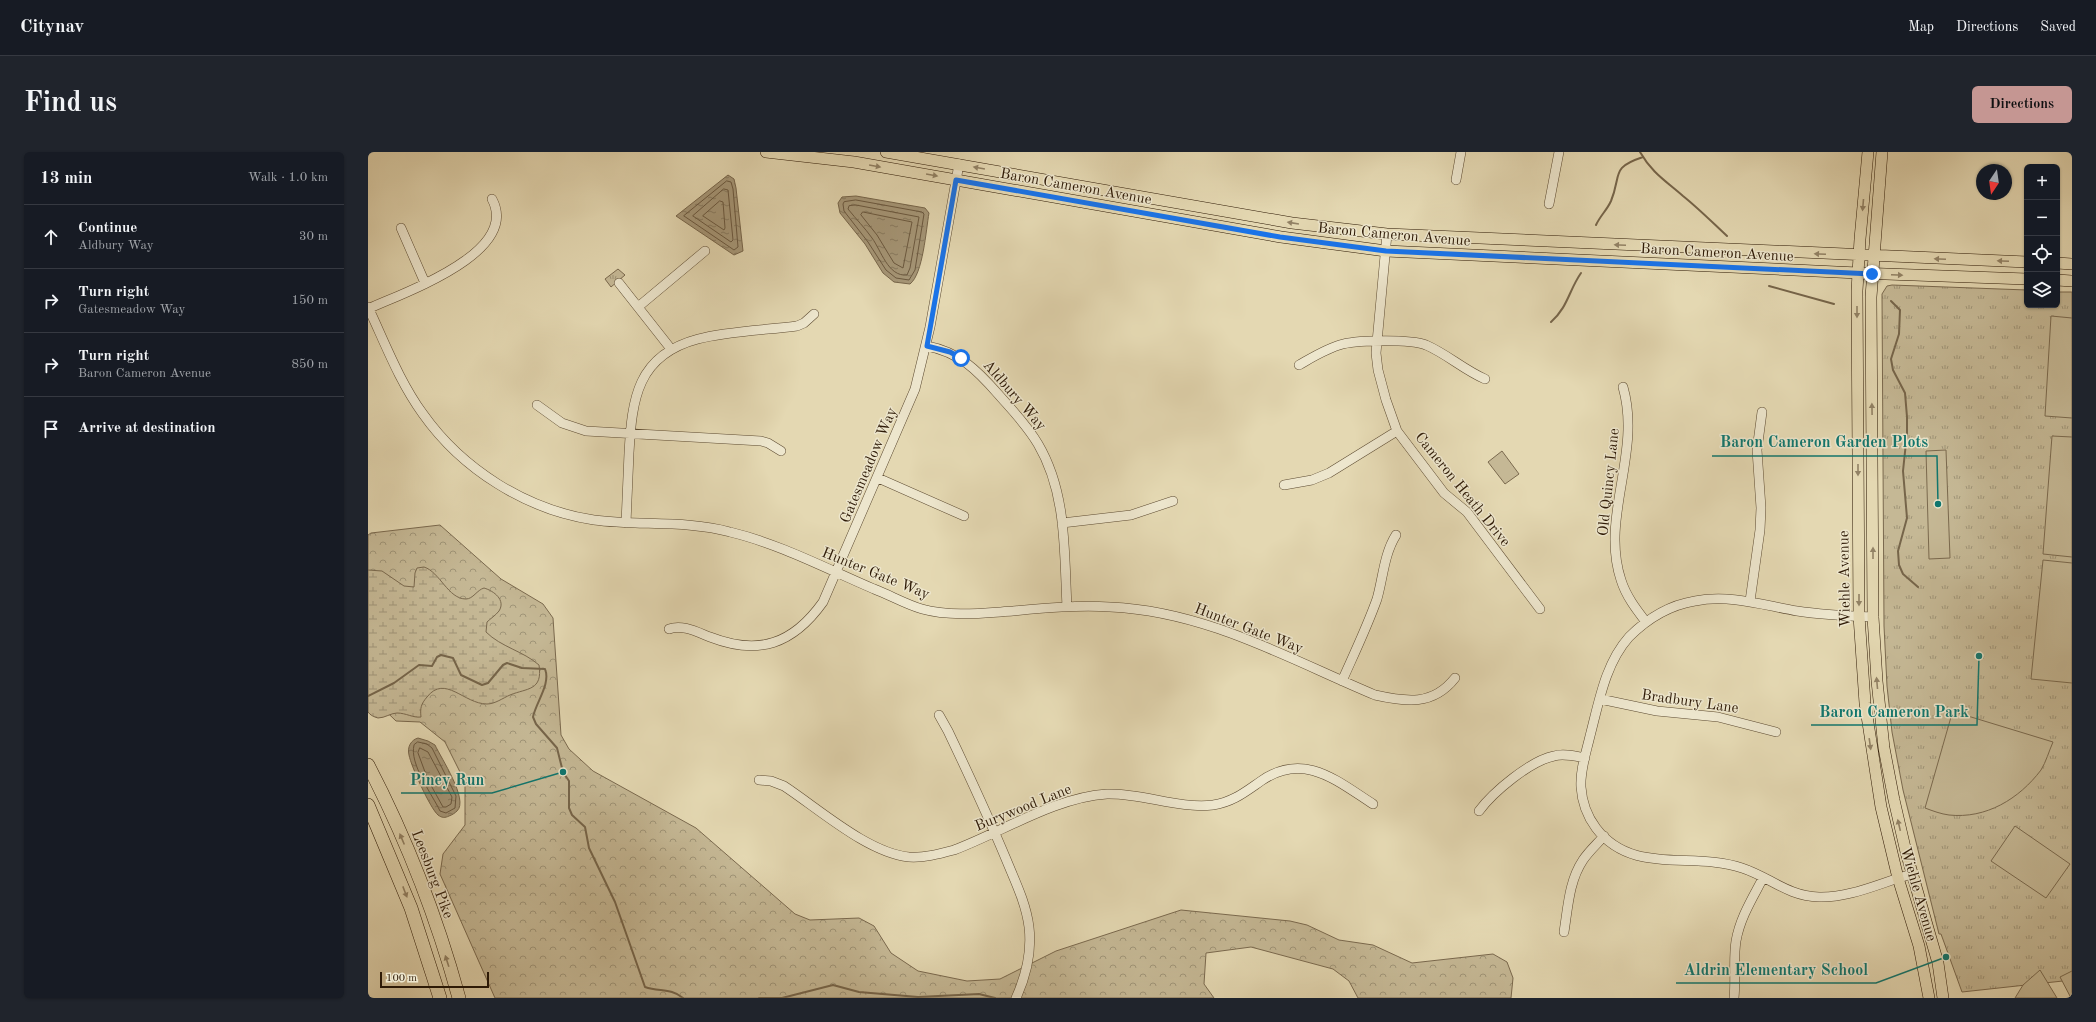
<!DOCTYPE html>
<html lang="en">
<head>
<meta charset="utf-8">
<style>
	body { margin:0; font-family:"Old Standard TT",serif; background:#20242c; color:#f1f3f6 }
	.controls { position:absolute; right:12px; top:12px; display:grid; overflow:hidden; border-radius:6px; box-shadow:0 1px 3px #0004 }
	.controls button { width:36px; height:36px; display:grid; place-items:center; padding:0; border:0; border-bottom:1px solid #363941; background:#171b24; color:#f1f3f6; font:20px sans-serif }
	.compass { position:absolute; left:1608px; top:12px; width:36px; height:36px; border-radius:50%; background:#171b24; box-shadow:0 1px 3px #0004; rotate:193deg }
	.scale { position:absolute; left:12px; bottom:10px; width:109px; box-sizing:border-box; padding-left:4px; border:2px solid #2e1a06; border-top:0; font-size:11px; line-height:14px; white-space:nowrap; color:#2e1a06; -webkit-text-stroke:3px #ede6cd; paint-order:stroke }
	.stop { position:absolute; width:12px; height:12px; margin:-9px; border:3px solid #1a73e8; border-radius:50%; background:#fff }
	.stop.end { background:#1a73e8; border-color:#fff; box-shadow:0 1px 4px #0008 }
	.list { margin:0; padding:0; list-style:none }
	h2 { display:flex; justify-content:space-between; align-items:center; height:52px; margin:0; padding:0 16px; font-size:17px }
	h2 small { font-size:13px; font-weight:400; color:#9ea1a6 }
	.list li { display:grid; grid-template-columns:26px 1fr auto; gap:12px; align-items:center; box-sizing:border-box; height:64px; padding:0 16px; border-top:1px solid #363941 }
	.list b { display:block; font-size:15px; white-space:nowrap }
	.list p { margin:0; font-size:13px; white-space:nowrap; color:#9ea1a6 }
	.list em { font-size:13px; font-style:normal; color:#9ea1a6 }
	.icon { flex:none; width:22px; height:22px; fill:none; stroke:currentColor; stroke-width:2; stroke-linecap:round; stroke-linejoin:round }
	.map { position:relative; flex:none; width:1704px; height:846px; overflow:hidden; border-radius:6px }
	header { display:flex; align-items:center; gap:24px; box-sizing:border-box; height:56px; padding:0 20px; background:#171b24; border-bottom:1px solid #363941 }
	header strong { font-size:19px }
	nav { display:flex; gap:22px; margin-inline-start:auto; font-size:14px }
	.intro { display:flex; align-items:center; justify-content:space-between; box-sizing:border-box; height:96px; padding:0 24px }
	h1 { margin:0; font-size:28px }
	.button { padding:10px 18px; border-radius:6px; background:#c59692; color:#111; font-size:14px; font-weight:700 }
	main { display:flex; gap:24px; padding:0 24px }
	aside { flex:1; background:#171b24; border-radius:6px; box-shadow:0 1px 3px #0004 }
	.map>svg:first-child { display:block }
</style>
</head>
<body>
<header>
<strong>Citynav</strong>
<nav><a>Map</a><a>Directions</a><a>Saved</a></nav>
</header>
<div class="intro"><h1>Find us</h1><a class="button">Directions</a></div>
<main>
<aside>
<h2>13 min<small>Walk · 1.0 km</small></h2>
<ul class="list">
<li><svg class="icon" aria-label="ahead" viewBox="0 0 24 24"><path d="M12 20V5M6 11l6-6 6 6"/></svg><div><b>Continue</b><p>Aldbury Way</p></div><em>30 m</em></li>
<li><svg class="icon" aria-label="right" viewBox="0 0 24 24"><path d="M7 20v-9h11M14 6l5 5-5 5"/></svg><div><b>Turn right</b><p>Gatesmeadow Way</p></div><em>150 m</em></li>
<li><svg class="icon" aria-label="right" viewBox="0 0 24 24"><path d="M7 20v-9h11M14 6l5 5-5 5"/></svg><div><b>Turn right</b><p>Baron Cameron Avenue</p></div><em>850 m</em></li>
<li><svg class="icon" aria-label="arrive" viewBox="0 0 24 24"><path d="M6 21V4h12l-3 4 3 4H6"/></svg><div><b>Arrive at destination</b></div></li>
</ul>
</aside>
<div class="map">
<svg width="1704" height="846" viewBox="0 0 1704 846">
	<defs>
		<pattern id="forest-crowns" width="20" height="18" patternUnits="userSpaceOnUse"><rect width="20" height="18" fill="#c5b895"/><path d="M2 6a3 3 0 1 1 6 0M12 15a3 3 0 1 1 6 0" fill="none" stroke="#a09578"/></pattern>
		<pattern id="wetland-marsh" width="20" height="14" patternUnits="userSpaceOnUse"><rect width="20" height="14" fill="#c5b895"/><path d="M1 5h8M5 5V1M11 12h8M15 12V8" fill="none" stroke="#a09578"/></pattern>
		<pattern id="park-tufts" width="24" height="20" patternUnits="userSpaceOnUse"><rect width="24" height="20" fill="#c5b895"/><path d="M3 7l-1-3M5 7V3M7 7l1-3M15 17l-1-3M17 17v-4M19 17l1-3" fill="none" stroke="#a09578"/></pattern>
		<pattern id="water-ripples" width="26" height="14" patternUnits="userSpaceOnUse"><rect width="26" height="14" fill="#a69778"/><path d="M2 4q2-2 4 0t4 0M15 11q2-2 4 0t4 0" fill="none" stroke="#887a60"/></pattern>
	</defs>
	<rect width="100%" height="100%" fill="#e4d8b2"/>
	<filter id="stains"><feTurbulence type="fractalNoise" baseFrequency=".005" numOctaves="4"/><feColorMatrix values="0 0 0 0 .2 0 0 0 0 .09 0 0 0 0 .02 0 0 0 .5 -.17"/></filter>
	<radialGradient id="worn" r=".72"><stop offset=".6" stop-color="#630" stop-opacity="0"/><stop offset="1" stop-color="#630" stop-opacity=".3"/></radialGradient>
	<path fill="url(#forest-crowns)" stroke="#7a694e" d="M72,373L133,427L175,452L185,466L193,583L201,597L225,619L328,676L427,762L442,768L491,766L506,774L523,801L550,819L599,829L632,827L688,799L813,758L922,769L939,773L971,788L1005,793L1044,811L1125,802L1139,810L1145,826L1143,846H990L981,829L965,817L883,795L838,801L836,832L846,846H127L72,722L75,702L97,673V630L77,590L52,570L28,569L0,542V383L3,381Z"/>
	<path fill="url(#wetland-marsh)" stroke="#7a694e" d="M56,415C72,420 80,447 98,447C105,447 109,438 116,436C126,439 138,448 131,459C128,463 122,467 119,470L118,480C133,495 155,499 171,513C175,539 159,536 142,543C135,546 127,552 119,552C96,552 77,522 59,545C53,552 52,556 53,565C45,566 38,561 29,561C23,561 17,566 10,566C6,565 2,563 0,560V418L14,419L36,434L46,435L47,421L49,416Z"/>
	<path fill="url(#park-tufts)" stroke="#7a694e" d="M250,117L257,123L243,135L237,127Z
		M1524,133L1659,138V153H1689V140H1704V828L1594,840L1573,782H1571L1535,638L1524,580L1519,534L1516,474L1514,142L1519,134Z"/>
	<path fill="#c5b895" stroke="#7a694e" d="M1683,164L1704,166V266L1677,264Z
		M1684,284L1704,285V405L1675,402Z
		M1578,298L1582,406L1561,407L1558,299Z
		M1134,299L1151,322L1137,332L1120,310Z
		M1675,408L1704,411V531L1663,527Z
		M1590,561L1685,590C1681,599 1678,610 1673,618C1651,647 1618,667 1581,663C1573,662 1565,659 1557,656L1583,565Z
		M1647,674L1702,712L1678,746L1623,709Z
		M1672,818L1689,846H1647L1655,833Z
		M1704,819V846H1703L1692,825Z"/>
	<path fill="url(#water-ripples)" stroke="#76654a" d="M360,23L366,27L368,36L375,99L366,103L308,64Z
		M488,44L557,56L561,61C558,78 555,122 542,132L526,130L515,121L497,92L472,61L470,51L474,45Z
		M50,586L60,589L67,593C73,606 101,648 89,659C87,661 84,663 81,664C77,666 74,666 70,663C62,656 43,614 41,603C39,595 43,588 50,586Z"/>
	<g fill="none" stroke-linecap="round" stroke-linejoin="round">
		<path stroke="#6a583f" stroke-width="1" d="M359,29L363,30L365,37L370,95L366,98L316,64Z
			M356,37L360,38L365,88L363,90L325,64Z
			M488,48L554,60L556,62L547,118L541,128L528,126L518,118L500,90L476,59L475,52L476,50Z
			M352,49L355,50L357,76L356,78L335,64Z
			M488,53L551,65L542,116L539,123C520,125 513,98 504,86C497,76 488,67 480,57L481,54Z
			M495,60L544,70L535,116L526,111L509,83L493,63Z
			M50,590L59,592L64,596L88,644L87,656L78,661L72,659C64,642 41,612 46,593Z
			M52,596L60,600L84,645L83,652L78,655H75L60,628L50,601Z"/>
		<path stroke="#76654a" stroke-width="2" d="M1272,0C1284,21 1298,29 1315,44C1330,56 1344,70 1359,84
			M1228,73C1232,64 1239,58 1243,49C1254,22 1242,16 1275,5
			M1401,134L1466,152
			M1523,149L1532,158L1531,182L1523,207L1525,218L1537,241L1539,265V281L1535,319L1539,366L1530,399L1531,413L1535,422L1550,435
			M1183,170C1200,155 1201,138 1213,121
			M0,544L26,531L51,513L64,514L69,505L73,503L85,506L93,523L114,533L120,531L135,513L139,511L154,516L177,517C183,532 168,550 165,565L168,572L189,596L195,620L201,629V656L204,663L217,675L221,696L247,750L277,835C292,840 303,836 315,846
			M391,846H414L465,833L491,840L550,845L611,842L627,846"/>
		<g stroke="#5c4a31" stroke-width="10">
			<path id="minor" d="M1088,28L1093,0
				M1181,52L1191,0
				M33,76L57,131
				M1019,82L1008,201L1010,218L1018,248L1029,279L1076,341L1099,360L1172,457
				M251,131L303,197
				M0,155C17,191 31,229 55,262C94,317 158,358 226,368C271,374 318,368 362,380C412,392 459,417 506,437C522,443 537,452 554,457C583,465 615,461 645,459C677,456 710,453 742,455C838,459 921,507 1007,543C1038,550 1065,554 1087,526
				M270,155L337,99
				M0,157C34,141 153,101 124,47
				M559,194C591,200 609,218 630,242C644,258 659,273 670,292C699,341 696,399 699,455
				M931,213C945,205 959,196 975,192C992,188 1043,187 1058,193C1079,202 1096,218 1117,227
				M1255,235C1274,301 1232,365 1253,428C1258,444 1268,457 1278,470
				M169,253L194,271L218,279L393,289L400,291L413,299
				M510,326L596,364
				M916,333L944,328L961,321L1029,279
				M258,371C259,348 260,324 261,301C264,247 269,203 330,187C359,179 399,178 429,174L436,171L446,162
				M694,371L763,363L805,349
				M1382,449L1392,378L1393,356L1389,298L1394,260
				M1505,465C1480,464 1455,463 1429,459C1395,453 1361,442 1327,449C1302,453 1279,467 1261,485C1237,512 1231,550 1222,584C1218,601 1212,618 1213,635C1214,650 1219,664 1228,676C1264,724 1325,699 1374,716C1402,725 1419,744 1451,745C1483,746 1514,730 1544,722
				M301,477C314,472 329,480 342,485C391,504 425,492 455,450L547,237L562,175L591,12
				M974,529C986,502 999,475 1009,447C1015,426 1016,402 1028,383
				M1232,547L1289,559L1350,565L1408,580
				M571,563L580,579C600,621 620,664 638,707C647,729 658,751 661,775C664,800 658,824 648,846
				M391,628L403,629L416,634C451,657 500,701 541,705C556,706 571,702 586,698C634,680 688,645 739,642C775,641 810,657 845,653C865,650 877,640 893,629C936,599 969,629 1005,652
				M1111,659C1125,640 1162,609 1186,604C1195,601 1207,604 1217,606
				M1196,780C1200,755 1201,729 1215,708C1221,699 1229,692 1236,684
				M1366,846C1368,827 1365,808 1368,789C1372,766 1384,747 1395,726"/>
		</g>
		<g stroke="#2e1a06" stroke-width="12">
			<path id="major" d="M398,0L486,10L913,85L1018,99L1490,121L1659,127
				M518,0L924,71L1019,82L1659,110
				M1500,0L1492,87L1489,139L1491,464L1497,551L1513,655L1530,726L1551,794L1561,846
				M1514,0L1503,145L1505,465L1509,529L1516,596L1526,648L1538,700L1570,811L1575,846
				M1689,111L1704,112
				M1689,128L1704,129"/>
		</g>
		<g stroke="#2e1a06" stroke-width="14">
			<path id="highway" d="M0,613C38,686 69,766 91,846
				M0,653L43,756L72,846"/>
		</g>
		<use href="#minor" stroke="#ede6cd" stroke-width="9"/>
		<use href="#major" stroke="#e4d8b2" stroke-width="11"/>
		<use href="#highway" stroke="#e4d8b2" stroke-width="13"/>
	</g>
	<defs><path id="oneway-solid" d="M-6-.8H1V-3.2L6.5 0L1 3.2V.8H-6Z"/></defs>
	<g fill="#928265">
		<use href="#oneway-solid" transform="translate(507 14) rotate(10)"/>
		<use href="#oneway-solid" transform="translate(611 16) rotate(-170)"/>
		<use href="#oneway-solid" transform="translate(564 23) rotate(10)"/>
		<use href="#oneway-solid" transform="translate(1495 53) rotate(95)"/>
		<use href="#oneway-solid" transform="translate(925 71) rotate(-171)"/>
		<use href="#oneway-solid" transform="translate(1252 93) rotate(-178)"/>
		<use href="#oneway-solid" transform="translate(1452 102) rotate(-177)"/>
		<use href="#oneway-solid" transform="translate(1572 107) rotate(-178)"/>
		<use href="#oneway-solid" transform="translate(1635 109) rotate(-178)"/>
		<use href="#oneway-solid" transform="translate(1529 123) rotate(2)"/>
		<use href="#oneway-solid" transform="translate(1489 160) rotate(90)"/>
		<use href="#oneway-solid" transform="translate(1504 257) rotate(-91)"/>
		<use href="#oneway-solid" transform="translate(1490 318) rotate(90)"/>
		<use href="#oneway-solid" transform="translate(1505 401) rotate(-90)"/>
		<use href="#oneway-solid" transform="translate(1491 448) rotate(90)"/>
		<use href="#oneway-solid" transform="translate(1509 531) rotate(-95)"/>
		<use href="#oneway-solid" transform="translate(1502 592) rotate(82)"/>
		<use href="#oneway-solid" transform="translate(1531 673) rotate(-103)"/>
		<use href="#oneway-solid" transform="translate(34 687) rotate(-113)"/>
		<use href="#oneway-solid" transform="translate(37 740) rotate(69)"/>
		<use href="#oneway-solid" transform="translate(79 809) rotate(-108)"/>
	</g>
	<g fill="none" stroke-linecap="round" stroke-linejoin="round">
		<path stroke="#1a73e8" stroke-width="5" d="M593,206L582,200L559,194L588,28L912,85L1018,99L1504,122"/>
	</g>
	<g text-anchor="middle" stroke-width="3" stroke-linejoin="round" paint-order="stroke">
		<g font-size="15" fill="#2e1a06" stroke="#ede6cd">
			<text transform="translate(708 34) rotate(10)" y="5">Baron Cameron Avenue</text>
			<text transform="translate(1026 82) rotate(5)" y="5">Baron Cameron Avenue</text>
			<text transform="translate(1349 100) rotate(3)" y="5">Baron Cameron Avenue</text>
			<text transform="translate(647 243) rotate(49)" y="5">Aldbury Way</text>
			<text transform="translate(500 313) rotate(-67)" y="5">Gatesmeadow Way</text>
			<text transform="translate(1240 330) rotate(-84)" y="5">Old Quincy Lane</text>
			<text transform="translate(1095 337) rotate(51)" y="5">Cameron Heath Drive</text>
			<text transform="translate(508 421) rotate(22)" y="5">Hunter Gate Way</text>
			<text transform="translate(1476 427) rotate(-91)" y="5">Wiehle Avenue</text>
			<text transform="translate(881 476) rotate(21)" y="5">Hunter Gate Way</text>
			<text transform="translate(1322 549) rotate(8)" y="5">Bradbury Lane</text>
			<text transform="translate(655 655) rotate(-22)" y="5">Burywood Lane</text>
			<text transform="translate(65 722) rotate(69)" y="5">Leesburg Pike</text>
			<text transform="translate(1551 742) rotate(74)" y="5">Wiehle Avenue</text>
		</g>
	</g>
	<path fill="none" stroke="#0f766e" stroke-width="1.5" d="M1570 352L1569 304H1344M1611 504L1609 573H1443M195 620L124 641H33M1578 805L1508 831H1308"/>
	<g fill="#0f766e" stroke="#ede6cd" stroke-width="1.5">
		<circle cx="1570" cy="352" r="4"/>
		<circle cx="1611" cy="504" r="4"/>
		<circle cx="195" cy="620" r="4"/>
		<circle cx="1578" cy="805" r="4"/>
	</g>
	<g font-size="16" text-anchor="middle" font-weight="bold" fill="#0f766e" stroke="#ede6cd" stroke-width="3" stroke-linejoin="round" paint-order="stroke">
		<text x="1456" y="295">Baron Cameron Garden Plots</text>
		<text x="1526" y="565">Baron Cameron Park</text>
		<text x="79" y="633">Piney Run</text>
		<text x="1408" y="823">Aldrin Elementary School</text>
	</g>
	<rect width="100%" height="100%" filter="url(#stains)"/>
	<rect width="100%" height="100%" fill="url(#worn)"/>
</svg>
<div class="controls">
<button>+</button>
<button>−</button>
<button><svg class="icon" aria-label="locate" viewBox="0 0 24 24"><circle cx="12" cy="12" r="6"/><path d="M12 2v4M12 18v4M2 12h4M18 12h4"/></svg></button>
<button><svg class="icon" aria-label="layers" viewBox="0 0 24 24"><path d="M12 4l9 5-9 5-9-5zM3 14l9 5 9-5"/></svg></button>
</div>
<svg class="compass" viewBox="-18 -18 36 36"><path d="M0-13l5 13h-10z" fill="#e53935"/><path d="M0 13l5-13h-10z" fill="#9ea1a6"/></svg>
<div class="scale">100 m</div>
<div class="stop" style="left:593px;top:206px"></div>
<div class="stop end" style="left:1504px;top:122px"></div>
</div>
</main>
</body>
</html>
